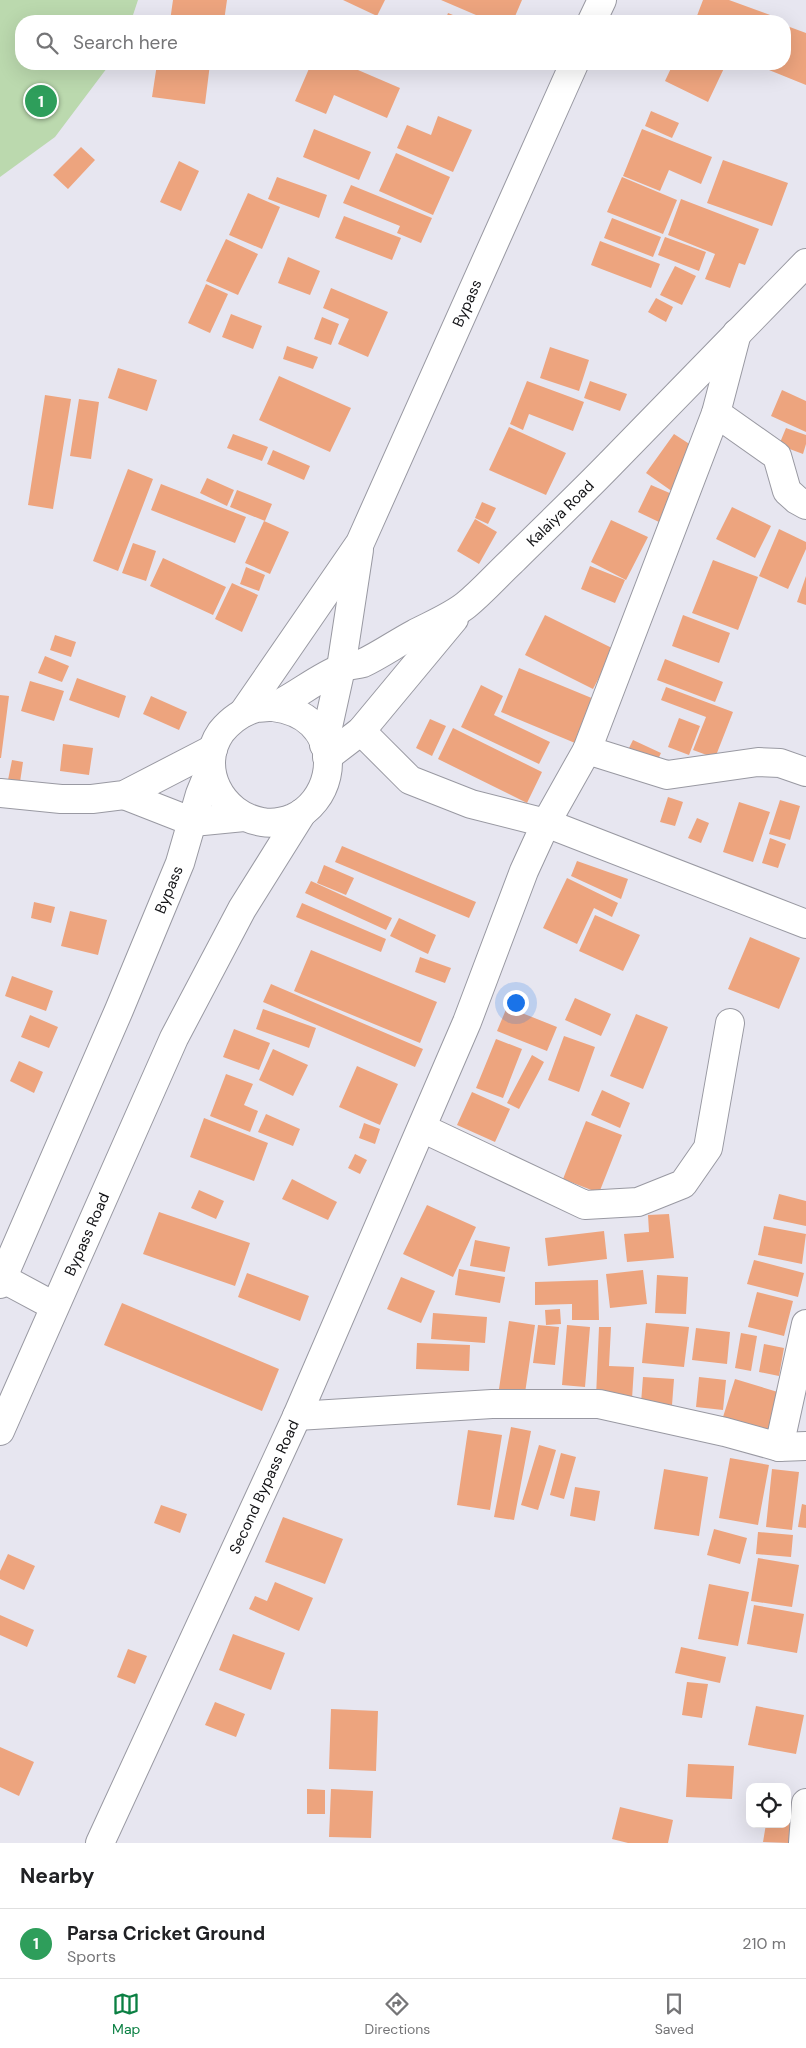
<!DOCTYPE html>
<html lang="en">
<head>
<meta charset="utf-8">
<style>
	body { margin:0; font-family:"DM Sans",sans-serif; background:#f6f6f6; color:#202124 }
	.controls { position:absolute; right:15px; bottom:15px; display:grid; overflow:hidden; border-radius:10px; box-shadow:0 5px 20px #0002 }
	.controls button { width:45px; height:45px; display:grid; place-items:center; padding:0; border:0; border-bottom:1px solid #e0e0e0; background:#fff; color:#202124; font:25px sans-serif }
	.you { position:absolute; left:515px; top:1002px; width:18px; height:18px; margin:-12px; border:4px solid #fff; border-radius:50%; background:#1a73e8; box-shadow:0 0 0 8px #1a73e833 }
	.badge { display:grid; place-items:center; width:32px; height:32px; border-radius:50%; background:#0b8043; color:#fff; font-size:16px; font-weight:700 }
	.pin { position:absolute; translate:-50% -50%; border:2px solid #fff; box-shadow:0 1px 5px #0006 }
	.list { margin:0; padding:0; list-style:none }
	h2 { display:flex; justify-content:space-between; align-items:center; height:65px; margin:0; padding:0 20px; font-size:21px }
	h2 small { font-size:16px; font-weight:400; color:#757577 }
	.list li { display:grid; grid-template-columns:32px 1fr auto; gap:15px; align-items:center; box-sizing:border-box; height:70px; padding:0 20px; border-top:1px solid #e0e0e0 }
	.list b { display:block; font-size:19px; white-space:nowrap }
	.list p { margin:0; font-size:16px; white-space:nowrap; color:#757577 }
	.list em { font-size:16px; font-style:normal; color:#757577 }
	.icon { flex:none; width:28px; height:28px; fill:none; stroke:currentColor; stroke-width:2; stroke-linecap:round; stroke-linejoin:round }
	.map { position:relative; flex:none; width:806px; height:1843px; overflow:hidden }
	.search { position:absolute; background:#fff; box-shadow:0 5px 20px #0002; left:15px; right:15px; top:15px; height:55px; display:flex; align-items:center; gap:12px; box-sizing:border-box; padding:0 18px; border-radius:20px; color:#757577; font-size:19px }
	.sheet { height:135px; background:#fff }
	nav { display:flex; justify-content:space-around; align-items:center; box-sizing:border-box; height:70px; border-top:1px solid #e0e0e0; background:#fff; font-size:14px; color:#757577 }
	nav a { display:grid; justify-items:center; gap:2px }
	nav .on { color:#0b8043 }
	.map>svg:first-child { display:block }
</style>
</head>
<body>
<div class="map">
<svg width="806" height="1843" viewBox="0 0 806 1843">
	<rect width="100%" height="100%" fill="#e7e6f0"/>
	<path fill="#bbd9ae" d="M0,0H138L131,21H21V64H110L55,137L0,177Z"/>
	<path fill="#eda47e" d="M173,0H227L224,21H170Z
		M343,0H385L377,16Z
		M441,0H522L513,21H490Z
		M703,0H729L781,19L780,21H695Z
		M448,13L468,21H445Z
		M787,26L806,33V85L769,70L771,64H785V31Z
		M157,64H210L205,104L152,97Z
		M311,64H344L400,88L387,118L334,95L326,114L295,101Z
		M673,64H726L708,102L665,81Z
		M651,111L679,123L672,138L645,126Z
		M438,116L472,130L453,172L397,148L407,125L431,135Z
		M314,129L371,152L359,180L303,157Z
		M642,129L712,157L701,184L669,170L660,191L623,176Z
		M81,147L95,160L68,189L53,175Z
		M396,153L450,177L433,215L379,191Z
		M723,160L788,183L772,226L707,203Z
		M179,161L199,171L181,211L160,202Z
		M277,177L327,195L319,218L268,199Z
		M622,177L677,200L663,234L607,212Z
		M351,185L432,218L421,243L397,233L400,226L343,203Z
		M248,193L280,207L262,249L229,235Z
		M681,199L759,229L745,265L739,263L730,288L705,279L715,254L668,235Z
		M344,216L401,238L392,260L335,238Z
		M612,218L661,237L653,257L604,238Z
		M665,237L706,252L699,271L658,255Z
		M226,239L258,254L238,295L206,281Z
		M600,241L660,264L651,288L591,265Z
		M288,257L320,271L310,295L278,283Z
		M675,266L696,276L682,305L660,295Z
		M206,284L228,294L210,333L188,323Z
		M331,288L388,312L368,357L338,344L349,319L323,308Z
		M656,298L673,307L666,322L648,312Z
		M231,314L262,326L253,349L222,337Z
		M322,317L339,324L331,345L314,339Z
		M287,346L318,357L313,369L283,359Z
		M550,347L589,360L579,391L540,378Z
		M118,368L157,380L147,411L108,398Z
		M279,376L351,408L330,452L259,420Z
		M527,381L584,402L573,431L529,414L523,430L510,424Z
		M590,381L627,394L620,411L584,398Z
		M782,390L806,401V432L771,416Z
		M45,395L71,399L53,509L28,505Z
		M79,399L99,402L91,459L70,456Z
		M509,427L566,453L546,495L489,470Z
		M786,428L806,435V444L803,454L779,445Z
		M233,434L268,447L262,461L227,448Z
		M674,434L691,445L673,492L646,473Z
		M273,450L310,466L304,480L267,464Z
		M128,469L153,479L118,571L93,561Z
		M207,478L234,490L227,506L200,493Z
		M161,484L246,517L235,543L151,510Z
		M651,485L672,494L659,522L638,512Z
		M237,490L272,504L265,521L230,507Z
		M482,502L496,508L488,524L475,518Z
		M732,507L771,526L755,558L716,539Z
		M475,519L497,532L479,564L457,551Z
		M611,520L648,537L626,580L591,562Z
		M264,521L289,532L270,574L245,563Z
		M779,529L806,542V549L788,589L759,576Z
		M133,543L156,551L146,581L122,573Z
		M163,558L226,587L213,615L150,586Z
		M713,560L758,577L738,630L692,613Z
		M590,566L625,580L615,603L581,589Z
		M246,567L265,575L259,591L240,584Z
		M806,576V605L797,602Z
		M232,583L258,595L242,632L215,619Z
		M545,615L614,649L593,689L525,655Z
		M683,615L730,633L719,663L672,646Z
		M55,635L76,642L71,657L50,650Z
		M45,656L69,666L62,682L38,673Z
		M665,659L723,682L715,702L657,680Z
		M519,668L594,699L575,743L501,712Z
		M77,678L126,696L119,718L69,700Z
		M30,681L64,691L54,721L21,711Z
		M481,685L503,696L494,715L550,742L539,764L461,727Z
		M666,687L733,712L715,758L693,750L706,717L661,700Z
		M0,695L9,696L1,758H0Z
		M151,696L187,712L179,730L143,714Z
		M679,718L700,726L689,755L668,747Z
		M430,719L446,726L432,756L416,748Z
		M453,728L542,772L527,803L438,759Z
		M633,740L661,753L653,770L625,756Z
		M63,744L93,748L89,775L60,771Z
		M12,760L23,762L20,782L8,780Z
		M668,797L683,802L675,826L660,822Z
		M780,800L800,806L790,840L769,834Z
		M739,802L770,812L753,862L723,852Z
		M697,818L709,823L701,843L688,838Z
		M770,838L786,844L778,868L762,863Z
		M342,846L476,902L469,918L335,862Z
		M577,861L628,879L621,899L571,876Z
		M324,865L354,878L346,895L317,883Z
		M567,878L618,903L612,917L594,908L577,944L543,928Z
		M311,881L392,918L386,930L305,893Z
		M34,902L55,907L51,923L31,918Z
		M302,903L386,939L381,952L296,917Z
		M70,911L107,920L98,955L61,946Z
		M595,915L640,935L623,971L579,951Z
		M399,918L436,935L428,954L390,936Z
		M750,937L800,958L779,1009L728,989Z
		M311,950L437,1002L420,1043L294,991Z
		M420,957L451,968L445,983L415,972Z
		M12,976L53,991L46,1011L5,996Z
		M271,984L423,1049L415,1067L263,1002Z
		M575,998L611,1014L601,1036L565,1020Z
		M507,1007L557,1027L547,1051L497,1031Z
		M263,1009L316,1028L309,1048L256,1029Z
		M636,1014L668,1027L643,1089L610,1076Z
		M30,1015L58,1027L49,1048L21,1037Z
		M234,1029L270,1043L259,1070L223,1057Z
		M564,1036L595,1047L579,1092L548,1080Z
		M496,1039L522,1049L503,1098L476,1088Z
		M273,1049L308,1065L293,1096L259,1080Z
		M532,1055L544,1062L519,1109L507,1103Z
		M19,1061L43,1072L34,1093L10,1081Z
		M357,1066L398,1084L380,1125L339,1107Z
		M226,1074L253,1084L244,1105L258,1111L250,1132L210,1116Z
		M602,1090L630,1103L620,1128L591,1115Z
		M472,1092L510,1109L495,1142L457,1125Z
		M266,1114L300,1129L293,1146L258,1132Z
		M204,1118L268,1143L254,1181L190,1157Z
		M586,1121L622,1135L599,1193L563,1179Z
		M364,1123L380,1129L375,1144L359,1138Z
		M355,1154L367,1160L360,1174L348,1168Z
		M292,1179L337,1202L328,1220L282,1199Z
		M199,1190L224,1201L216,1219L191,1208Z
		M779,1194L806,1201V1226L773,1219Z
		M427,1205L476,1227L453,1277L403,1254Z
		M159,1212L250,1243L235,1286L143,1254Z
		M669,1214L674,1258L627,1262L624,1234L649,1232L648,1215Z
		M764,1226L806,1234L802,1264L758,1255Z
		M604,1231L607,1259L548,1266L545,1238Z
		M475,1240L510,1247L505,1272L470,1266Z
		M754,1260L804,1273L798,1297L747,1284Z
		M459,1269L505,1277L500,1303L455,1295Z
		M643,1270L647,1304L610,1308L606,1274Z
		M247,1273L309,1296L300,1321L238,1297Z
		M657,1275L688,1277L686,1314L655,1313Z
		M401,1277L435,1291L421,1323L387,1309Z
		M598,1280L599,1320H572V1304L535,1305V1282Z
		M757,1292L793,1301L784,1336L748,1327Z
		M122,1303L279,1369L262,1411L104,1345Z
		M560,1309L561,1324L546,1325L545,1310Z
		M433,1313L487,1317L485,1343L431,1339Z
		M509,1321L535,1325L525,1393L499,1389Z
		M646,1323L689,1327L684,1367L642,1363Z
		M538,1325L559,1327L555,1365L533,1363Z
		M567,1325L590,1327L585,1387L562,1385Z
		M599,1327H611L609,1366L634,1367L632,1399L596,1397Z
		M696,1328L730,1332L727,1364L692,1360Z
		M741,1333L757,1336L751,1371L735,1368Z
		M417,1343L470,1345L469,1371L416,1369Z
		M764,1344L784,1348L779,1376L759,1372Z
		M643,1377L674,1379L672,1405L641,1403Z
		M699,1377L726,1380L723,1410L696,1407Z
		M735,1379L781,1393L769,1431L723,1417Z
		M511,1427L531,1431L514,1520L494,1517Z
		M468,1430L502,1435L490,1510L457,1505Z
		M539,1445L556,1450L538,1510L521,1505Z
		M561,1453L576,1457L564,1499L550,1495Z
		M730,1458L769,1465L758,1525L719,1518Z
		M664,1469L708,1477L699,1536L654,1529Z
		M772,1469L799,1472L792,1530L766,1527Z
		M575,1487L600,1491L595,1521L570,1516Z
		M802,1504L806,1505V1528L798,1527Z
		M161,1505L187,1514L180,1533L154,1523Z
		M283,1517L343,1539L325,1584L265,1562Z
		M714,1529L747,1538L740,1564L707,1555Z
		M758,1532L793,1535L791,1557L756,1554Z
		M8,1554L35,1566L24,1590L0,1579V1571Z
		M758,1558L799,1565L792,1607L751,1601Z
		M275,1582L313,1598L299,1631L249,1609L255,1596L267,1601Z
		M709,1584L749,1592L738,1646L698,1639Z
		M754,1605L804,1614L797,1653L747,1644Z
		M0,1615L34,1630L27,1647L0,1635Z
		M233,1634L285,1653L271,1690L219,1670Z
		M681,1647L726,1657L720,1683L675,1673Z
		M128,1649L147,1656L135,1684L117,1677Z
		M687,1682L708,1684L702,1718L682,1715Z
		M215,1702L245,1714L236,1737L205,1725Z
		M756,1706L804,1715L796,1754L748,1745Z
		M331,1709L378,1711L376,1771L329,1769Z
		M0,1747L34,1762L19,1796L0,1787Z
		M688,1764L734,1766L732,1799L686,1797Z
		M307,1789L325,1790V1814H307Z
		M331,1789L373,1791L371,1838L329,1837Z
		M787,1804L794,1805L789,1843L763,1842L766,1824H787Z
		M620,1807L673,1820L668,1843H628L612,1839Z"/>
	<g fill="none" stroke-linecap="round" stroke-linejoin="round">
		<g stroke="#9999a2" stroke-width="30">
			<g id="minor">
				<path d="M716,413L777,456L787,491L797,500L806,505"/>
				<path d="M361,731L410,780L471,804L546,823L806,924"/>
				<path d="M587,750L716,413L737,333"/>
				<path d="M422,1128L585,1205L638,1202L683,1184L708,1148L730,1023"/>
				<path d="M0,1277L54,1306"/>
				<path d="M297,1416L492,1404H599L725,1432L779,1447L806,1324"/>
				<path d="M779,1447L806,1446"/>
				<path id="s1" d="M100,1843L297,1416L467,1022L524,871L546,823L587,750L667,775L758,762L780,763L806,772"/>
				<path d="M803,1843L806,1803"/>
			</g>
		</g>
		<g stroke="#9999a2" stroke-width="30">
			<g id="major">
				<path d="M592,21L602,0"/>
				<path id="s2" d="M273,707C288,709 301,713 312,724C341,753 328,802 293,818C283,822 272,824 262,822C221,815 196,768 221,732C230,721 242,712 256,708C263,707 270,708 277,705C299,694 319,677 342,668C348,665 356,665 363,663C380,655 397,643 414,634C431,625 451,617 466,605C482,592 497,575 512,561C545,528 579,496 611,463C676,396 741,329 806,263"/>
				<path id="s3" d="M243,713L360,543L574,64"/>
				<path d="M324,745L341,668L359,550"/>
				<path d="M327,757L361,731L454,619"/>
				<path d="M0,793L61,799H92L124,795L213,749"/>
				<path d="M124,795L193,822L244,817"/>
				<path id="s4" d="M0,1284L119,1010L180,863L200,794L211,767"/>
				<path id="s5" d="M0,1431L174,1038L242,909L302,813"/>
			</g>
		</g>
		<use href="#minor" stroke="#fff" stroke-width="28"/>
		<use href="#major" stroke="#fff" stroke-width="28"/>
	</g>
	<g text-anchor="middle" stroke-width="4" stroke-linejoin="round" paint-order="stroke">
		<g font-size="15" fill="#131316" stroke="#fff">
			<text dy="5" stroke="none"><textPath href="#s3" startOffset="469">Bypass</textPath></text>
			<text dy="5" stroke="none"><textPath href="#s2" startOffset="715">Kalaiya Road</textPath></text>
			<text dy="5" stroke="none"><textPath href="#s4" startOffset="429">Bypass</textPath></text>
			<text dy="5" stroke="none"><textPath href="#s5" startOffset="215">Bypass Road</textPath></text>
			<text dy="5" stroke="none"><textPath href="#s1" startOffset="392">Second Bypass Road</textPath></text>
		</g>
	</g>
</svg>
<div class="controls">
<button><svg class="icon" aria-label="locate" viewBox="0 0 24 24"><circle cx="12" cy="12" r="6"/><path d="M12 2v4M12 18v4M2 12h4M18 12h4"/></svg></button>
</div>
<div class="you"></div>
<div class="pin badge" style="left:41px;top:101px;background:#2e9e5b">1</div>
<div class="search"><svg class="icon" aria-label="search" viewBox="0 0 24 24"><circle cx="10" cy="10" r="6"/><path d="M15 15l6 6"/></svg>Search here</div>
</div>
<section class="sheet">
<h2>Nearby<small></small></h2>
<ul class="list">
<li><span class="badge" style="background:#2e9e5b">1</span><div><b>Parsa Cricket Ground</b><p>Sports</p></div><em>210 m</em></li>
</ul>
</section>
<nav>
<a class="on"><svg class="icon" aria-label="map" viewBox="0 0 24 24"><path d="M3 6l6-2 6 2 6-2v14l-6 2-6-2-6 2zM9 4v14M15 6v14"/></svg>Map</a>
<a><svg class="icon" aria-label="directions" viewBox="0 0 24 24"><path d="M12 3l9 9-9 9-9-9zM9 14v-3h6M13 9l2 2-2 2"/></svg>Directions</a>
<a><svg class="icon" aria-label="saved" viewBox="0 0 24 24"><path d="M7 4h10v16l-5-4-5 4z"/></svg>Saved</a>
</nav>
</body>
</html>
